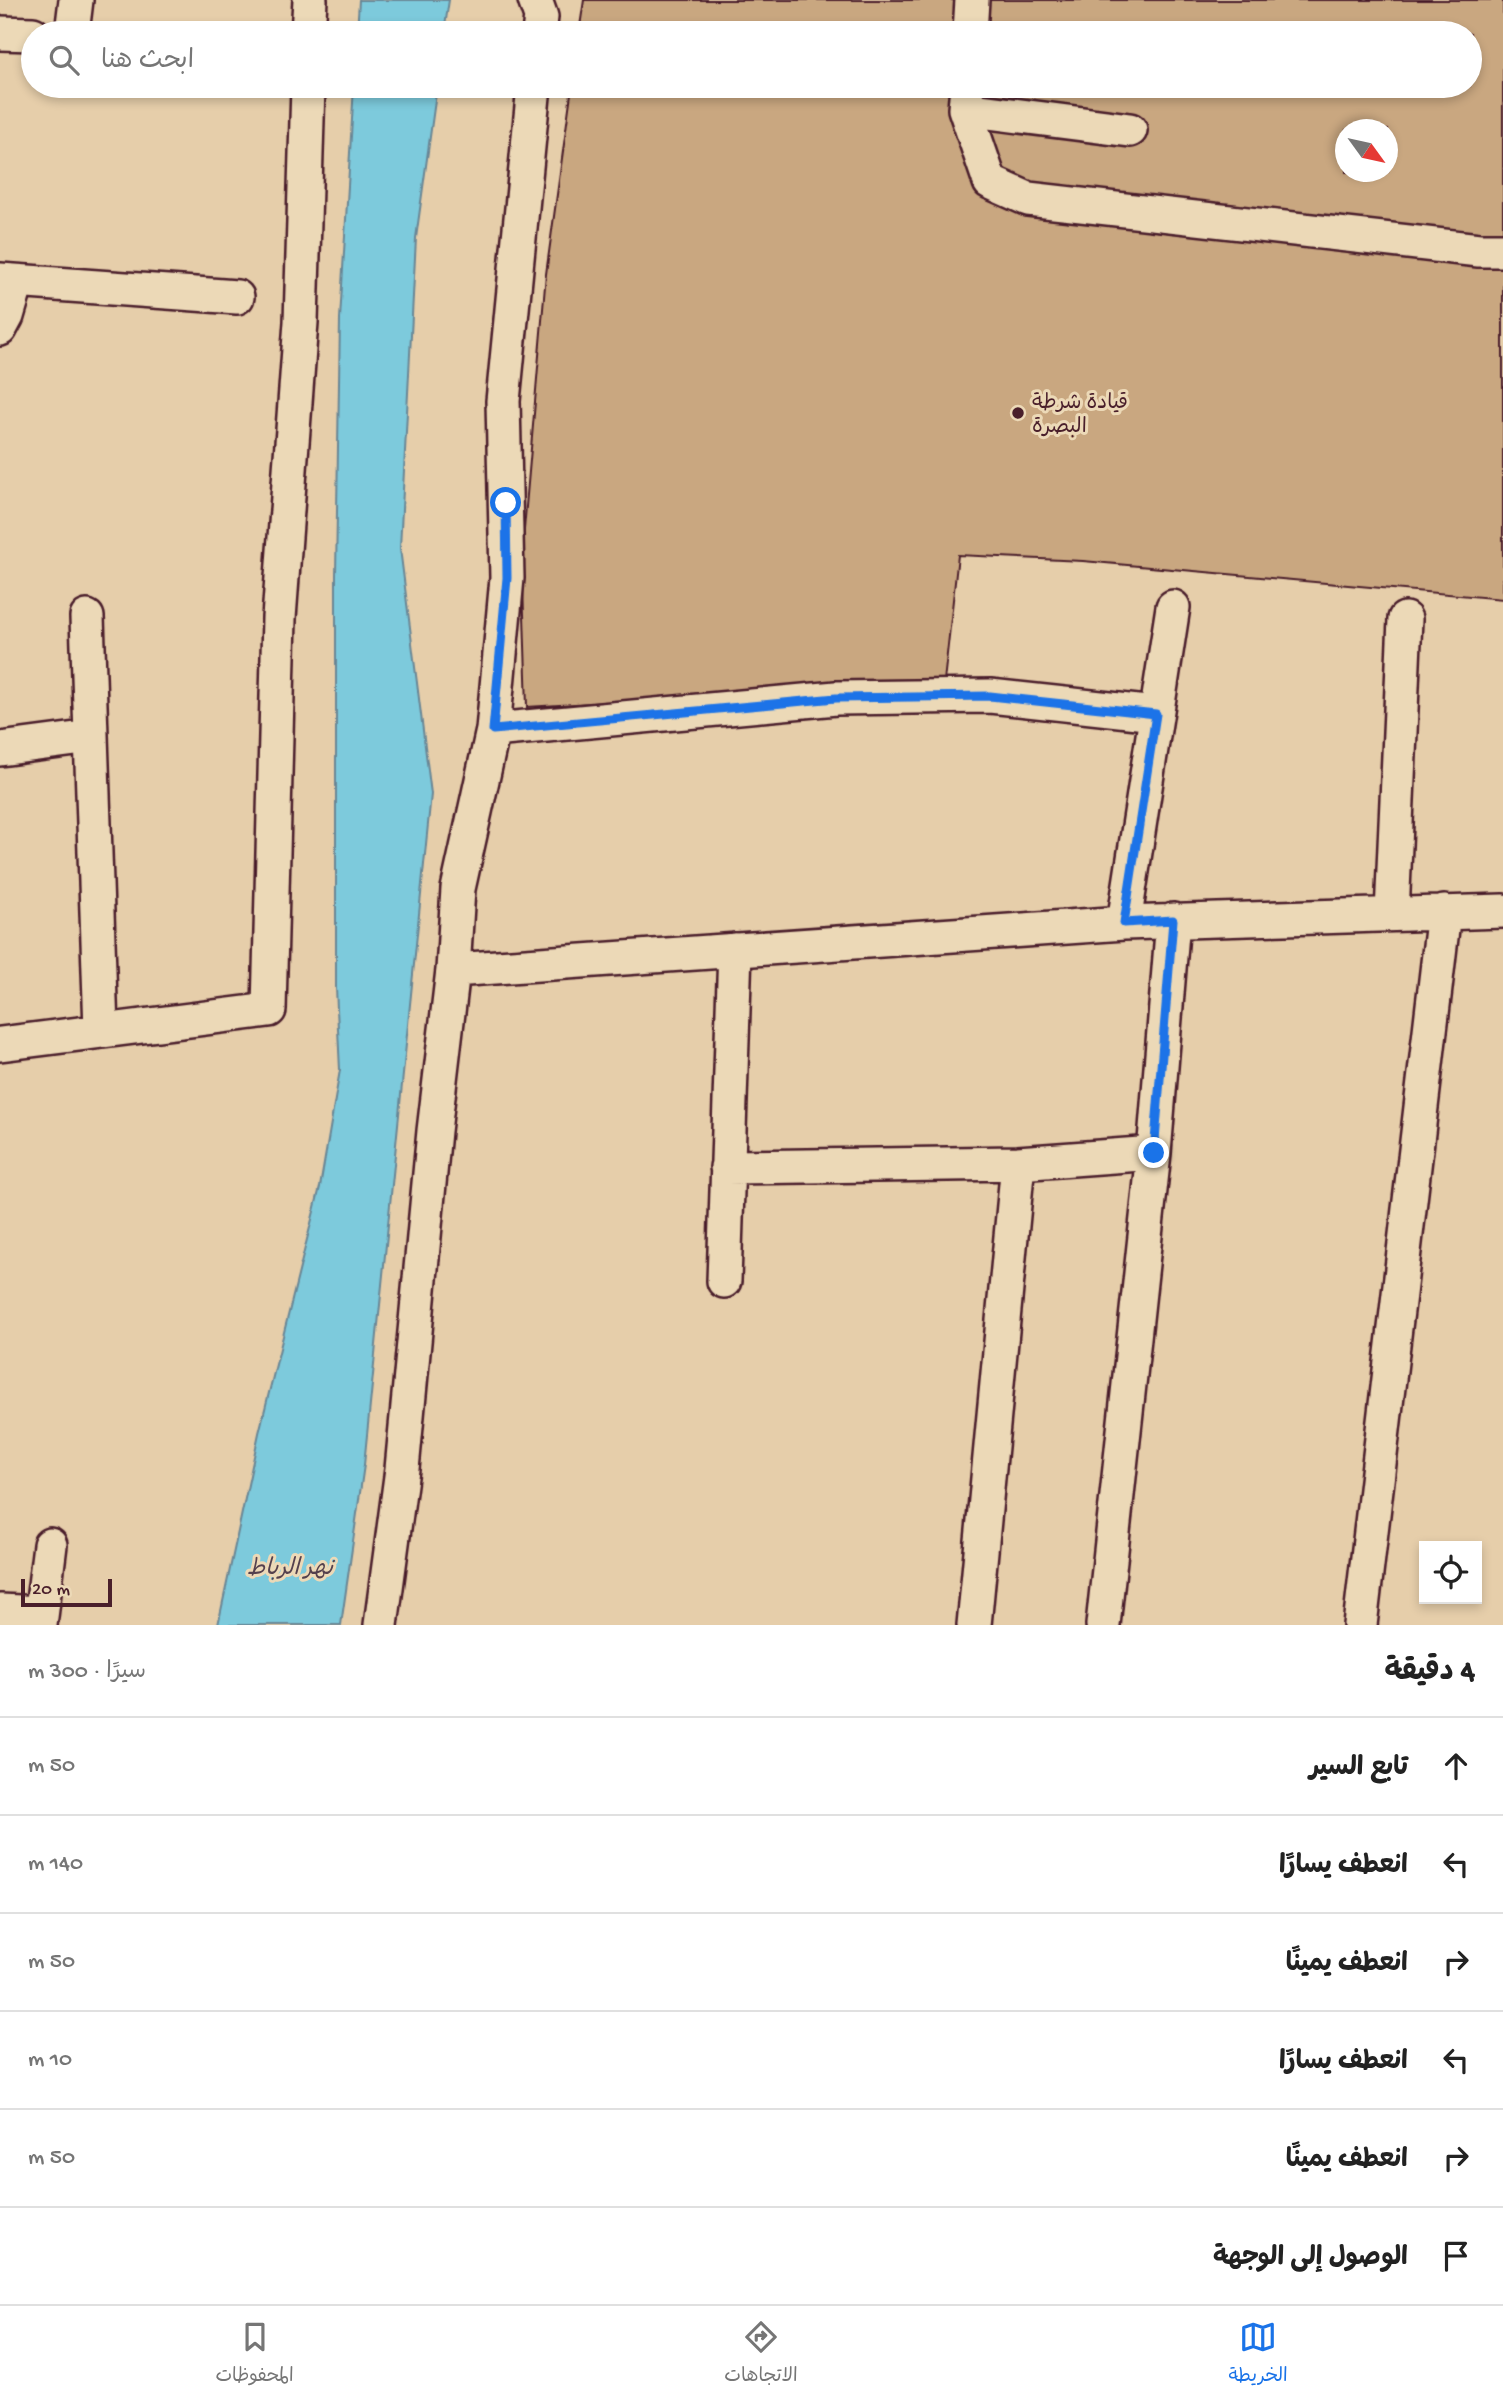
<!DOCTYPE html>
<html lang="ar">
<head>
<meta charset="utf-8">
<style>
	body { margin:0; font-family:"Gochi Hand","Playpen Sans Arabic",sans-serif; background:#f6f6f6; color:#222; direction:rtl }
	.controls { position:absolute; right:21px; bottom:21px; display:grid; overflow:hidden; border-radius:0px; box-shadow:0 4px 10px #0003 }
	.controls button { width:63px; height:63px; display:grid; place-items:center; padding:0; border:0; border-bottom:2px solid #e0e0e0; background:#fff; color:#222; font:35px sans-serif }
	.compass { position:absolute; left:1335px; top:119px; width:63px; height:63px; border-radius:50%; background:#fff; box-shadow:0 4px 10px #0003; rotate:123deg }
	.scale { position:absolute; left:21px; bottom:18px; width:91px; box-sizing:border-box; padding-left:7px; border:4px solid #4a1f2b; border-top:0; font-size:19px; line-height:24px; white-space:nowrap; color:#4a1f2b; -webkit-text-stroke:5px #ecd9b7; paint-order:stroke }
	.stop { position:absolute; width:21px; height:21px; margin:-16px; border:5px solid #1a73e8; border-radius:50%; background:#fff }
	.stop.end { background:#1a73e8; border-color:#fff; box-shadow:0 2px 7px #0008 }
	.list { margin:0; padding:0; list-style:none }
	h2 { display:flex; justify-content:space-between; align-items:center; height:91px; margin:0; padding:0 28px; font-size:30px }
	h2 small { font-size:23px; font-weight:400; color:#767676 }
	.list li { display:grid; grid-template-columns:46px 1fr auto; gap:21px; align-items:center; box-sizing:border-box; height:98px; padding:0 28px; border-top:2px solid #e0e0e0 }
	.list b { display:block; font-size:26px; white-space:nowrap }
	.list em { font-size:23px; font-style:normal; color:#767676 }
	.icon { flex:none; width:38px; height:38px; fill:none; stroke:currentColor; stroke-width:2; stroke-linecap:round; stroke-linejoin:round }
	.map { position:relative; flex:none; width:1503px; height:1625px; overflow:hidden; direction:ltr }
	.search { position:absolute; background:#fff; box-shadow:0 4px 10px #0003; left:21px; right:21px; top:21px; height:77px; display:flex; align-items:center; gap:18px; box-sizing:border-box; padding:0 24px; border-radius:38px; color:#767676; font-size:26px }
	.sheet { height:679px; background:#fff }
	nav { display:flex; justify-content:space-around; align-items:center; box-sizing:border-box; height:98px; border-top:2px solid #e0e0e0; background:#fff; font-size:19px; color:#767676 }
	nav a { display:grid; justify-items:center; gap:4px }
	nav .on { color:#1a73e8 }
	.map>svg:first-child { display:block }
</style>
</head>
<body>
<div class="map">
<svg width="1503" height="1625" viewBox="0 0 1503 1625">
	<rect width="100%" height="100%" fill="#e6ceaa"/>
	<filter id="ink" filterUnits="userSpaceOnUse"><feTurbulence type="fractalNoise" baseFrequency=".0143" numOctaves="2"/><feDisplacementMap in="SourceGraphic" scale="14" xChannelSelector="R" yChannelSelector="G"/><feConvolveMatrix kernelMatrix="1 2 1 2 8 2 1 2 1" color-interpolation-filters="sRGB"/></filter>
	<g filter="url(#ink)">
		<path fill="#7dcadc" stroke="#698695" stroke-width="2" d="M359,0H449L444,33H357Z
			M354,86H437L416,238L400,548L431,794L364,1465L341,1625H218L259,1433L320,1187L340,1070L336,988V575L340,319Z"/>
		<path fill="#c9a780" stroke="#4a1f2b" stroke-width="2" fill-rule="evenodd" d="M584,0H1503V599L1083,561L958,555L944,681L527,707L522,553L546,274L572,86H1470V33H579ZM1346,130H1388V172H1346Z"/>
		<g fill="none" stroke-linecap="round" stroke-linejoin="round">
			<g stroke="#4a1f2b" stroke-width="38">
				<path id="minor" d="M535,0L541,17L539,33
					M0,33L33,34
					M72,33L76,0
					M308,33L310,0
					M970,33L972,0
					M967,86L965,109L990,182L1028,199L1479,250H1503
					M965,109L1130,130
					M0,280L237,297
					M0,329L7,316L17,282
					M87,617L101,1030
					M493,730L836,698L990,696L1156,714
					M0,749L91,737
					M1392,914L1405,619
					M1124,923L1173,607
					M453,970L1124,923L1503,911
					M0,1044L269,1010L279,618L301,322L308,86
					M727,1167L1018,1163L1154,1153
					M724,1281L735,950
					M0,1611L41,1613
					M40,1625L50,1545
					M381,1625L402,1469L434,1131L453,970L458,889L493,730L507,578L503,401L534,86
					M974,1625L1018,1163
					M1103,1625L1154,1153L1173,920
					M1360,1625L1444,912"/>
			</g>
			<use href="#minor" stroke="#ecd9b7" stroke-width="33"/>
		</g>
	</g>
	<g fill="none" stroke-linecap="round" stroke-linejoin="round" filter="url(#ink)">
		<path stroke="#1a73e8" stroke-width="9" d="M506,503L507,578L493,730L836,698L990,696L1156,714L1124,923L1173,920L1154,1153"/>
	</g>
	<circle fill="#4a1f2b" stroke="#ecd9b7" stroke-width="2.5" cx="1018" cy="413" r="7"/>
	<g text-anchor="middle" stroke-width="6" stroke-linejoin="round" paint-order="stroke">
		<g font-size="21" fill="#4a1f2b" stroke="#ecd9b7" text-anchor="start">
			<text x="1032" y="408">قيادة شرطة<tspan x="1032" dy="24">البصرة</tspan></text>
		</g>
		<g font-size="23" font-style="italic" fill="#54414e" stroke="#ecd9b7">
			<text x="290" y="1574">نهر الرباط</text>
		</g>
	</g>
</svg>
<div class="controls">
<button><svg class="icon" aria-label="locate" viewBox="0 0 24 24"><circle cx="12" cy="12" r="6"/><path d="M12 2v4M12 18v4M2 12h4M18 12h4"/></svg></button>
</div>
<svg class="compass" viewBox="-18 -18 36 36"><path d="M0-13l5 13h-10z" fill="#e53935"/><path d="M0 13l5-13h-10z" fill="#767676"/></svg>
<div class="scale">20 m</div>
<div class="stop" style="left:506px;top:503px"></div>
<div class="stop end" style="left:1154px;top:1153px"></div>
<div class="search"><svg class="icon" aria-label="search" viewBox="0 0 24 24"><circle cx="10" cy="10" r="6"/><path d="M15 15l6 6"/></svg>ابحث هنا</div>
</div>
<section class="sheet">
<h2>4 دقيقة<small>سيرًا · 300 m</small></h2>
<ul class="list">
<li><svg class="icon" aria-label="ahead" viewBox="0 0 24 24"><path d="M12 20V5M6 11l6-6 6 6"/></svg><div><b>تابع السير</b></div><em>50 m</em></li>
<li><svg class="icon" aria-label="left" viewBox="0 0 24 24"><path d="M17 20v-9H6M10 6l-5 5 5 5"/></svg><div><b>انعطف يسارًا</b></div><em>140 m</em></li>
<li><svg class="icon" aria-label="right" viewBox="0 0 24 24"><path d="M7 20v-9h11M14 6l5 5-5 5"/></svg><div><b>انعطف يمينًا</b></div><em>50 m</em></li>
<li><svg class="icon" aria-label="left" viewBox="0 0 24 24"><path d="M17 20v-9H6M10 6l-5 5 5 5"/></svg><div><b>انعطف يسارًا</b></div><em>10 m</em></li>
<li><svg class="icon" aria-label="right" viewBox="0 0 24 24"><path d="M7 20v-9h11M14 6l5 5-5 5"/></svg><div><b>انعطف يمينًا</b></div><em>50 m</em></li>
<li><svg class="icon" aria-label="arrive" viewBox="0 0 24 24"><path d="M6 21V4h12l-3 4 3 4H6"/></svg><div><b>الوصول إلى الوجهة</b></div></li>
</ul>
</section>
<nav>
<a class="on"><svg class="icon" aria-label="map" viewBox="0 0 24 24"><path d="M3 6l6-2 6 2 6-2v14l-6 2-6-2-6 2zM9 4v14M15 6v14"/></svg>الخريطة</a>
<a><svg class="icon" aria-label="directions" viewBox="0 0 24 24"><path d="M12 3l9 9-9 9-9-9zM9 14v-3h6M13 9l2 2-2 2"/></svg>الاتجاهات</a>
<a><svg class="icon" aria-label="saved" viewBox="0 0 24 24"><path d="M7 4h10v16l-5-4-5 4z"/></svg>المحفوظات</a>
</nav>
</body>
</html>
